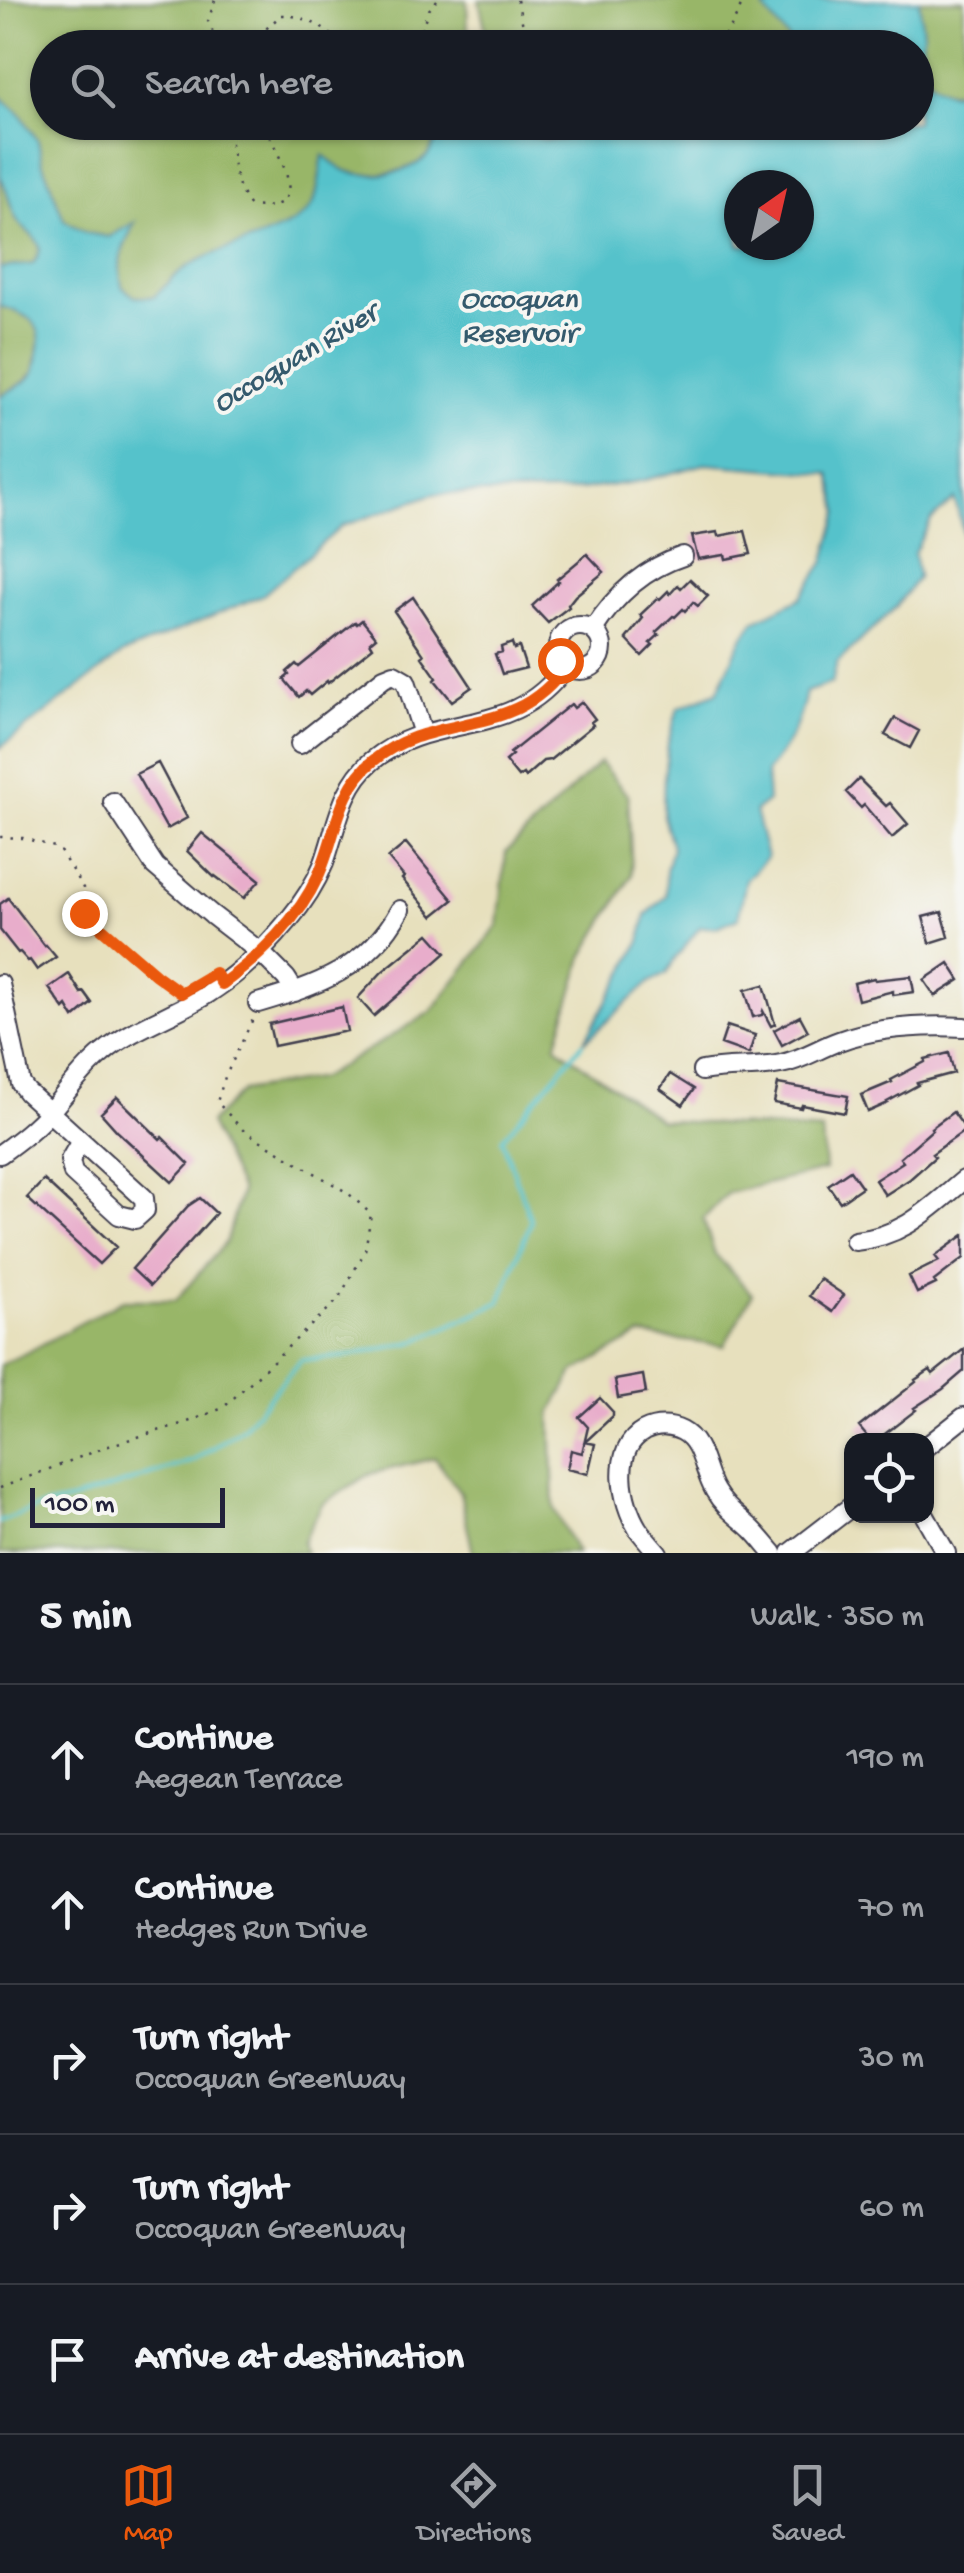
<!DOCTYPE html>
<html lang="en">
<head>
<meta charset="utf-8">
<style>
	body { margin:0; font-family:"Gochi Hand",sans-serif; background:#20242c; color:#f1f3f6 }
	.controls { position:absolute; right:30px; bottom:30px; display:grid; overflow:hidden; border-radius:20px; box-shadow:0 2px 8px #0004 }
	.controls button { width:90px; height:90px; display:grid; place-items:center; padding:0; border:0; border-bottom:2px solid #363941; background:#171b24; color:#f1f3f6; font:50px sans-serif }
	.compass { position:absolute; left:724px; top:170px; width:90px; height:90px; border-radius:50%; background:#171b24; box-shadow:0 2px 8px #0004; rotate:34deg }
	.scale { position:absolute; left:30px; bottom:25px; width:195px; box-sizing:border-box; padding-left:10px; border:5px solid #22223b; border-top:0; font-size:28px; line-height:35px; white-space:nowrap; color:#22223b; -webkit-text-stroke:8px #f6f6f2; paint-order:stroke }
	.stop { position:absolute; width:30px; height:30px; margin:-22px; border:8px solid #ea580c; border-radius:50%; background:#fff }
	.stop.end { background:#ea580c; border-color:#fff; box-shadow:0 2px 10px #0008 }
	.list { margin:0; padding:0; list-style:none }
	h2 { display:flex; justify-content:space-between; align-items:center; height:130px; margin:0; padding:0 40px; font-size:42px }
	h2 small { font-size:32px; font-weight:400; color:#9ea1a6 }
	.list li { display:grid; grid-template-columns:65px 1fr auto; gap:30px; align-items:center; box-sizing:border-box; height:150px; padding:0 40px; border-top:2px solid #363941 }
	.list b { display:block; font-size:38px; white-space:nowrap }
	.list p { margin:0; font-size:32px; white-space:nowrap; color:#9ea1a6 }
	.list em { font-size:32px; font-style:normal; color:#9ea1a6 }
	.icon { flex:none; width:55px; height:55px; fill:none; stroke:currentColor; stroke-width:2; stroke-linecap:round; stroke-linejoin:round }
	.map { position:relative; flex:none; width:964px; height:1553px; overflow:hidden }
	.search { position:absolute; background:#171b24; box-shadow:0 2px 8px #0004; left:30px; right:30px; top:30px; height:110px; display:flex; align-items:center; gap:25px; box-sizing:border-box; padding:0 35px; border-radius:55px; color:#9ea1a6; font-size:38px }
	.sheet { height:880px; background:#171b24 }
	nav { display:flex; justify-content:space-around; align-items:center; box-sizing:border-box; height:140px; border-top:2px solid #363941; background:#171b24; font-size:28px; color:#9ea1a6 }
	nav a { display:grid; justify-items:center; gap:5px }
	nav .on { color:#ea580c }
	.map>svg:first-child { display:block }
</style>
</head>
<body>
<div class="map">
<svg width="964" height="1553" viewBox="0 0 964 1553">
	<rect width="100%" height="100%" fill="#f6f6f2"/>
	<filter id="ink" filterUnits="userSpaceOnUse"><feTurbulence type="fractalNoise" baseFrequency=".01" numOctaves="2"/><feDisplacementMap in="SourceGraphic" scale="20" xChannelSelector="R" yChannelSelector="G"/><feConvolveMatrix kernelMatrix="1 2 1 2 8 2 1 2 1" color-interpolation-filters="sRGB"/></filter>
	<filter id="wash" filterUnits="userSpaceOnUse"><feTurbulence type="fractalNoise" baseFrequency=".0048" numOctaves="4" result="noise"/><feDisplacementMap in="SourceGraphic" scale="40" xChannelSelector="R" yChannelSelector="G"/><feGaussianBlur stdDeviation="2.25" result="paint"/><feColorMatrix in="noise" values="0 0 0 0 0 0 0 0 0 0 0 0 0 0 0 0 0 1.4 0 .05"/><feComposite in="paint" operator="in"/></filter>
	<g filter="url(#wash)">
		<rect width="100%" height="100%" fill="#e7e0bd"/>
		<path fill="#98b668" stroke="#5d6c52" stroke-width="2.5" d="M0,0H467L468,35L465,48H48V122L442,123C438,133 434,150 425,158C408,173 363,180 342,169C336,166 329,160 323,156C320,170 319,189 314,203C300,233 226,245 196,262C179,270 167,284 154,297H135L122,287C116,259 123,249 134,223L109,237L86,233L64,220L42,162L38,141L21,115L0,96Z
			M479,0H785L764,9L788,38L790,47H489Z
			M919,0H964V88C947,98 929,83 919,68L923,34Z
			M0,176C9,191 9,209 19,223C25,230 39,238 40,249C40,251 35,262 34,264L0,268Z
			M0,306L29,315L38,329L40,339L34,372L25,381L0,396Z
			M600,762L628,796L632,875L583,957L556,1046L660,1120L822,1131L825,1170L728,1193L703,1219L715,1254L752,1294L724,1346L641,1335L574,1372L551,1413L554,1509L577,1553H473L460,1492L435,1458L369,1474L322,1504L302,1543L306,1553H0V1365L28,1352L123,1300H176L226,1242L241,1191L209,1123L242,1091L321,1078L431,1012L498,926L506,852Z"/>
		<path fill="#54c2cb" stroke="#3b7283" stroke-width="2.5" fill-rule="evenodd" d="M785,0H919L923,34L919,69C927,82 939,88 953,93L964,88V538L955,499L931,520L914,553L918,577L896,607L837,663L832,683L806,692C799,728 788,745 766,773L768,801L755,811L767,857L746,880L738,918L717,927H700L675,959L666,974L650,982L583,1043L626,969L640,941L646,915L666,896V871L672,847L663,816L664,779L668,743L678,708L717,692L741,640L754,621L800,598L824,563L839,511L830,474L705,464L641,481L567,492L433,494L342,526L263,595L122,654L0,748V396C10,390 28,383 34,372C37,366 37,355 39,348C44,320 22,313 0,306V268L33,264C35,262 40,252 40,249C39,238 25,231 19,223C9,209 9,191 0,176V96L21,115L38,141L42,162L64,220L86,233L109,237L135,222C123,248 116,258 122,287L135,297H154C167,285 179,270 196,262C226,245 301,233 314,202C319,189 320,170 323,155C331,161 340,169 349,172C372,178 407,174 425,158C434,150 438,133 442,123H512C522,135 549,144 566,138C573,135 579,128 585,123L916,122V48L790,47L788,38L764,9ZM739,185H799V245H739Z"/>
		<g fill="none" stroke-linecap="round" stroke-linejoin="round">
			<path stroke="#54c2cb" stroke-width="4" d="M0,1522L36,1508L73,1500L193,1461L243,1428L301,1360L342,1357L414,1342L500,1302L531,1221L502,1139L583,1043"/>
		</g>
		<g id="blocks">
			<path fill="#e8adcb" d="M745,531L751,554L726,559L725,555L698,559L692,536L718,532L719,536Z
				M587,554L604,572L575,596L568,605L569,607L548,623L532,606L559,581L557,579Z
				M690,579L708,596L698,606L693,602L685,611L683,609L675,617L673,616L656,632L659,635L650,643L653,645L642,656L626,639L643,618L640,615L658,598L660,599L668,591L670,594L678,585L681,588Z
				M413,597L472,687L452,701L435,680L437,678L422,657L424,655L394,611Z
				M362,620L376,637L370,642L373,647L328,683L327,681L310,695L306,691L299,697L284,679L289,675L287,672L296,664L299,667L355,622L357,624Z
				M512,643L514,649L519,647L526,668L502,674L495,654L502,652L501,647Z
				M582,702L595,719L591,722L593,725L550,760L543,761L525,777L523,774L518,777L505,761L512,755L510,753L571,704L574,708Z
				M895,718L919,731L910,748L885,735Z
				M158,763L187,818L167,829L136,774Z
				M859,779L886,806L890,803L908,824L892,838L864,805L861,808L846,792Z
				M202,833L260,880L244,898L215,876L214,877L187,851Z
				M406,843L453,900L433,916L402,879L404,877L388,858Z
				M8,898L45,946L46,945L56,957L37,970L30,960L28,961L20,952L18,953L0,930V904Z
				M942,912L949,937L930,943L923,917Z
				M429,934L446,953L374,1016L358,998L382,972Z
				M949,963L960,980L935,996L924,980Z
				M69,974L81,993L84,992L92,1003L74,1018L67,1006L64,1009L49,988Z
				M911,976L914,992L893,995V991L858,1000L854,983L874,978L875,980Z
				M764,985L775,1024L771,1026L763,1011L762,1015L753,1017L745,990Z
				M342,1007L347,1031L274,1046L269,1024Z
				M800,1016L808,1031L782,1045L774,1030Z
				M727,1026L755,1035L749,1054L721,1044Z
				M949,1053L954,1073L917,1083L918,1085L887,1102L888,1103L868,1112L861,1095L892,1082L891,1080L925,1062V1059Z
				M670,1074L694,1089L683,1105L660,1089Z
				M778,1084L848,1096L845,1113L802,1105L801,1108L774,1103Z
				M117,1097L160,1139L162,1137L189,1164L172,1182L118,1132L101,1113Z
				M953,1112L964,1127V1131L932,1154L935,1157L910,1179L885,1195L875,1180L903,1162L900,1158L932,1130L931,1128Z
				M850,1170L862,1187L840,1202L828,1185Z
				M44,1180L116,1247L99,1264L27,1198Z
				M200,1198L216,1213L150,1286L132,1269L188,1206Z
				M964,1235V1258L934,1281L936,1284L917,1293L909,1276L939,1261L935,1256Z
				M820,1279L844,1295L832,1312L809,1296Z
				M964,1349V1371L943,1389L914,1408L916,1410L877,1440H870L859,1427L916,1382L915,1380L930,1370L933,1374Z
				M643,1375L646,1393L618,1398L615,1380Z
				M600,1398L613,1412V1416L585,1442L595,1444L588,1474L567,1469L571,1450L582,1453L588,1427L579,1417Z"/>
		</g>
	</g>
	<g filter="url(#ink)">
		<use href="#blocks" fill-opacity="0" stroke="#403e4e" stroke-width="2.5"/>
		<g fill="none" stroke-linecap="round" stroke-linejoin="round">
			<g stroke="#403e4e" stroke-width="22">
				<path id="minor" d="M558 648a22 22 0 1 1 44 0a22 22 0 1 1-44 0Z
					M593,630C615,595 643,569 683,556
					M300,744L384,678L394,674L406,681L423,734
					M113,802L155,866L212,915L260,952L286,978L295,992
					M0,984L21,1084L27,1092L81,1141
					M258,1003C316,986 369,968 400,910
					M702,1071C728,1066 755,1069 781,1064C802,1060 819,1048 839,1041C878,1027 923,1025 964,1027
					M81,1141L144,1198L145,1210L135,1219L119,1215L73,1173L70,1160Z
					M0,1154C18,1141 37,1127 52,1109C69,1090 83,1069 103,1053C129,1031 160,1020 190,1004C228,984 260,955 288,921C303,903 315,885 324,863C337,827 341,787 372,761C435,709 512,743 566,666
					M855,1241C904,1236 928,1210 964,1180
					M926,1447L964,1417
					M925,1516L946,1553
					M658,1553C651,1545 644,1537 638,1529C621,1502 611,1449 644,1431C656,1425 670,1425 682,1431C703,1442 703,1471 715,1491C724,1507 739,1517 752,1529C760,1537 766,1545 773,1553
					M791,1553L852,1506"/>
			</g>
			<path stroke="#403e4e" stroke-width="2.5" stroke-dasharray="2.5 8" stroke-linecap="butt" d="M215,0L208,21L220,48
				M437,0L428,11L421,30L440,40L444,48
				M517,0L525,34L537,48
				M258,48L267,28L281,15C309,15 327,31 348,48
				M642,48C668,40 695,44 722,39L731,27L744,0
				M229,122C232,151 232,183 250,206C321,214 274,151 263,122
				M0,837L23,838L58,848L83,888L84,913L156,975L178,991
				M0,1488L114,1444L188,1422L223,1408L338,1300L365,1251L371,1214L348,1193L243,1130L217,1102L225,1077L253,1019"/>
			<use href="#minor" stroke="#fff" stroke-width="18"/>
		</g>
	</g>
	<g fill="none" stroke-linecap="round" stroke-linejoin="round" filter="url(#ink)">
		<path stroke="#ea580c" stroke-width="12" d="M84,913L156,975L181,993L215,973L222,984C260,957 299,918 318,876C336,838 337,790 373,761C434,710 515,741 566,666L560,660"/>
	</g>
	<g text-anchor="middle" stroke-width="8" stroke-linejoin="round" paint-order="stroke">
		<g font-size="30" font-style="italic" fill="#345a6d" stroke="#f6f6f2">
			<text x="519" y="307">Occoquan<tspan x="519" dy="34">Reservoir</tspan></text>
			<text transform="translate(294 356) rotate(-31)" y="10">Occoquan River</text>
		</g>
	</g>
</svg>
<div class="controls">
<button><svg class="icon" aria-label="locate" viewBox="0 0 24 24"><circle cx="12" cy="12" r="6"/><path d="M12 2v4M12 18v4M2 12h4M18 12h4"/></svg></button>
</div>
<svg class="compass" viewBox="-18 -18 36 36"><path d="M0-13l5 13h-10z" fill="#e53935"/><path d="M0 13l5-13h-10z" fill="#9ea1a6"/></svg>
<div class="scale">100 m</div>
<div class="stop" style="left:560px;top:660px"></div>
<div class="stop end" style="left:84px;top:913px"></div>
<div class="search"><svg class="icon" aria-label="search" viewBox="0 0 24 24"><circle cx="10" cy="10" r="6"/><path d="M15 15l6 6"/></svg>Search here</div>
</div>
<section class="sheet">
<h2>5 min<small>Walk · 350 m</small></h2>
<ul class="list">
<li><svg class="icon" aria-label="ahead" viewBox="0 0 24 24"><path d="M12 20V5M6 11l6-6 6 6"/></svg><div><b>Continue</b><p>Aegean Terrace</p></div><em>190 m</em></li>
<li><svg class="icon" aria-label="ahead" viewBox="0 0 24 24"><path d="M12 20V5M6 11l6-6 6 6"/></svg><div><b>Continue</b><p>Hedges Run Drive</p></div><em>70 m</em></li>
<li><svg class="icon" aria-label="right" viewBox="0 0 24 24"><path d="M7 20v-9h11M14 6l5 5-5 5"/></svg><div><b>Turn right</b><p>Occoquan Greenway</p></div><em>30 m</em></li>
<li><svg class="icon" aria-label="right" viewBox="0 0 24 24"><path d="M7 20v-9h11M14 6l5 5-5 5"/></svg><div><b>Turn right</b><p>Occoquan Greenway</p></div><em>60 m</em></li>
<li><svg class="icon" aria-label="arrive" viewBox="0 0 24 24"><path d="M6 21V4h12l-3 4 3 4H6"/></svg><div><b>Arrive at destination</b></div></li>
</ul>
</section>
<nav>
<a class="on"><svg class="icon" aria-label="map" viewBox="0 0 24 24"><path d="M3 6l6-2 6 2 6-2v14l-6 2-6-2-6 2zM9 4v14M15 6v14"/></svg>Map</a>
<a><svg class="icon" aria-label="directions" viewBox="0 0 24 24"><path d="M12 3l9 9-9 9-9-9zM9 14v-3h6M13 9l2 2-2 2"/></svg>Directions</a>
<a><svg class="icon" aria-label="saved" viewBox="0 0 24 24"><path d="M7 4h10v16l-5-4-5 4z"/></svg>Saved</a>
</nav>
</body>
</html>
